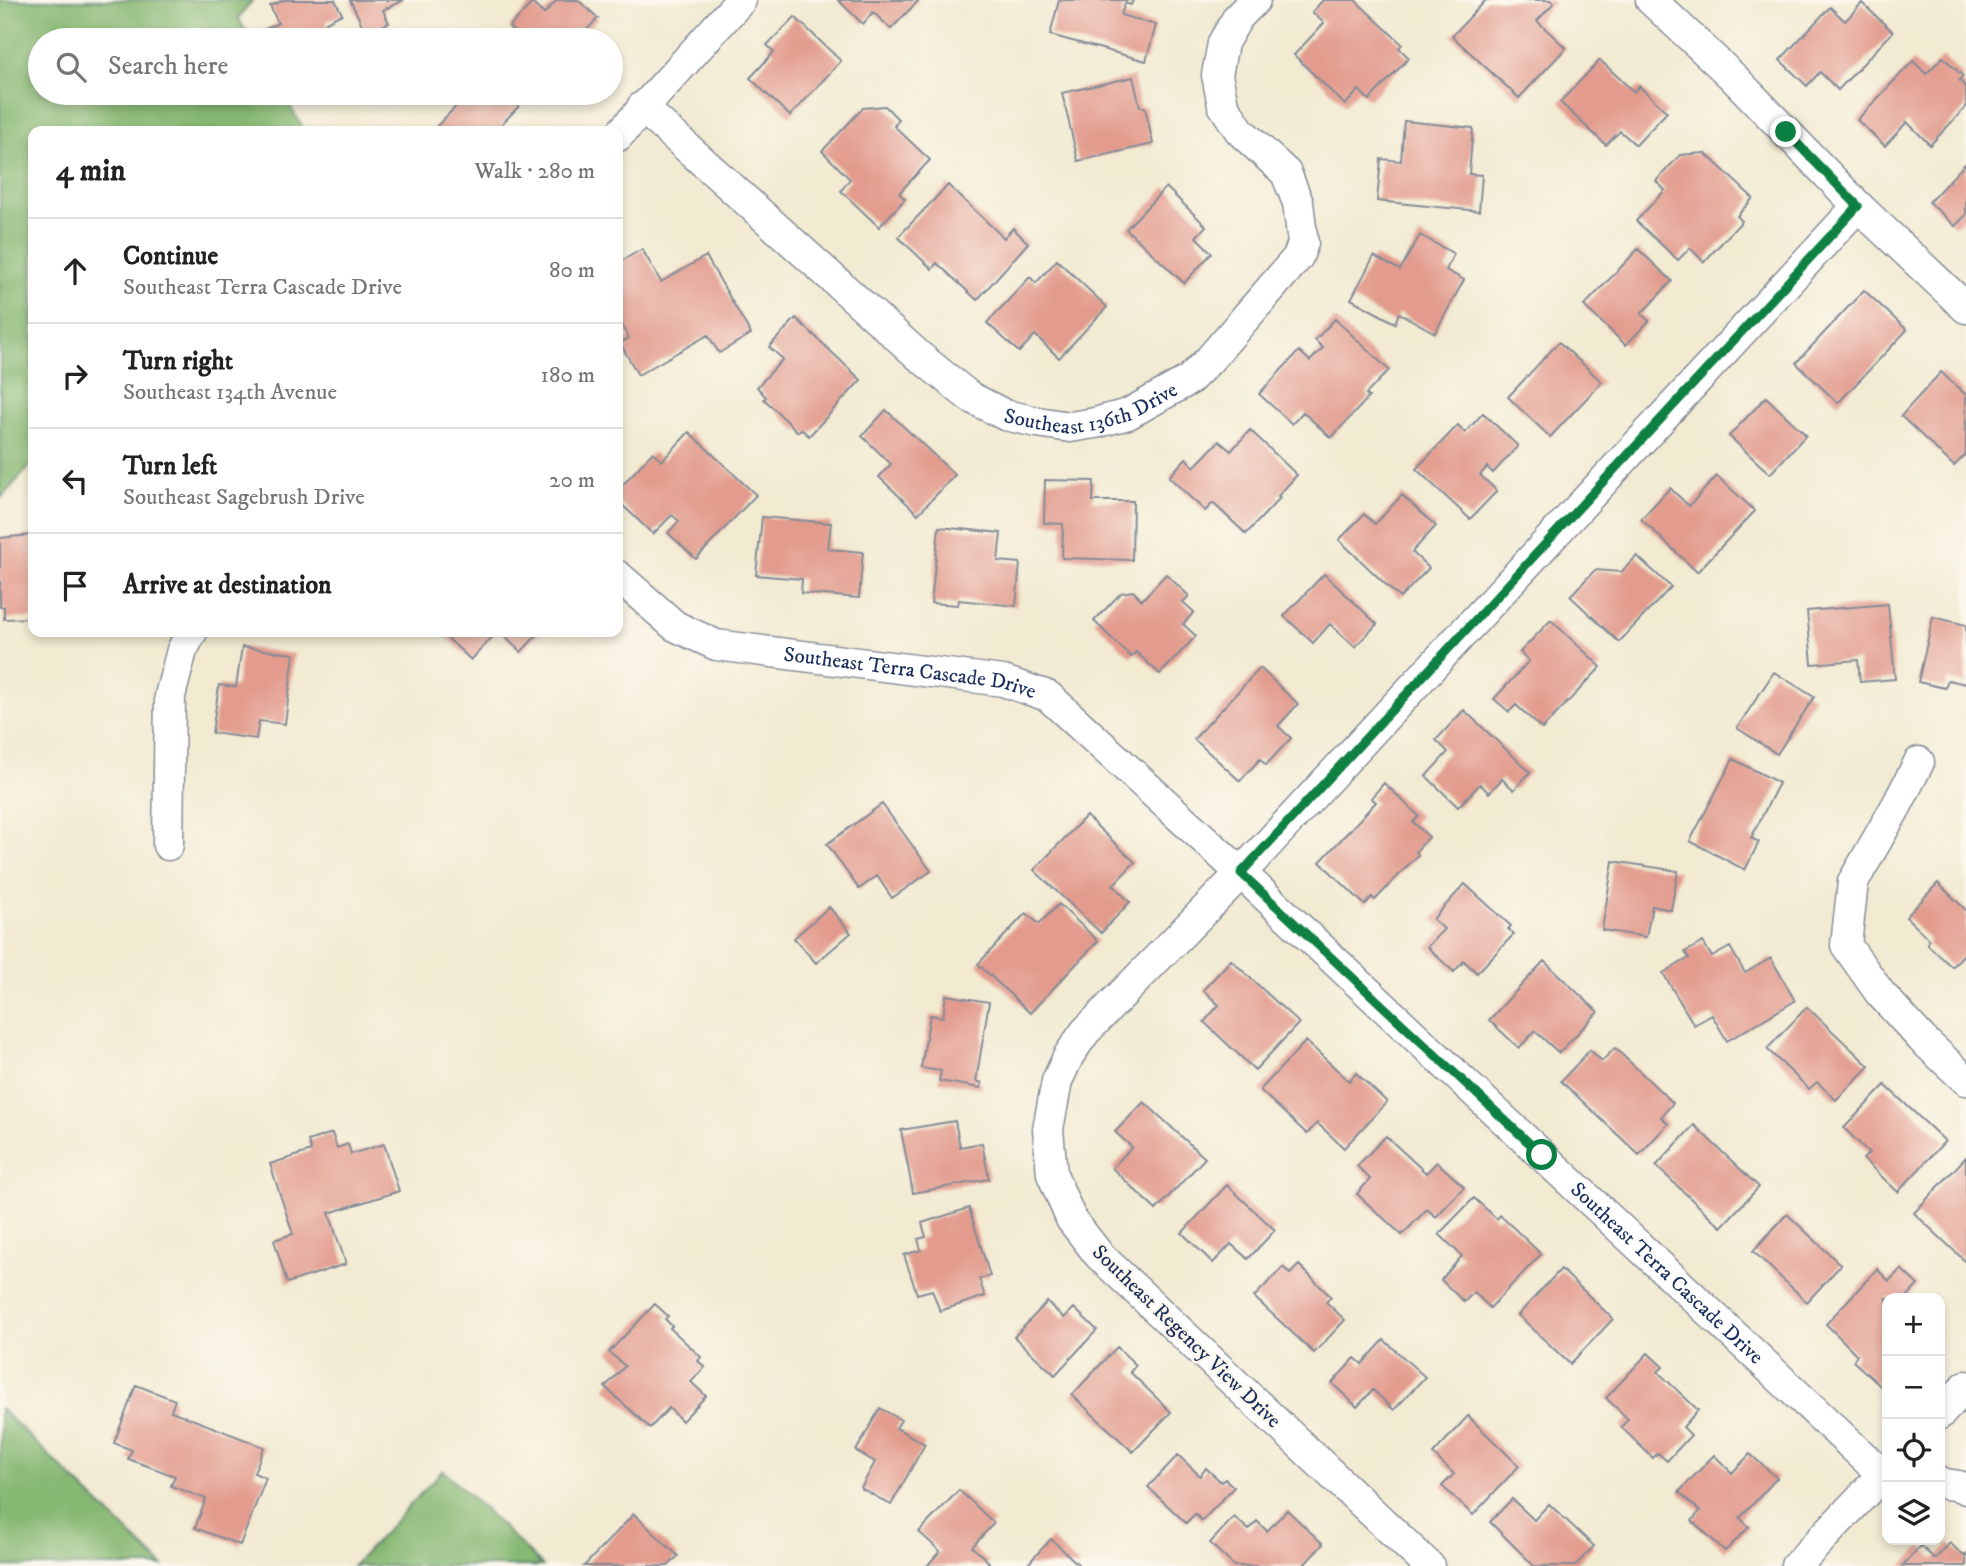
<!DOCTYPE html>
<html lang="en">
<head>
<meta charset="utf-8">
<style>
	body { margin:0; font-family:"IM FELL DW Pica",serif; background:#f6f6f6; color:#222 }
	.controls { position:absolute; right:21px; bottom:21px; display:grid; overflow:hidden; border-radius:14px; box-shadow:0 4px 10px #0003 }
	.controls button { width:63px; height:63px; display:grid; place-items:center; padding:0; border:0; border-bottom:2px solid #e0e0e0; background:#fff; color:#222; font:35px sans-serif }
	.stop { position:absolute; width:21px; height:21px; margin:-16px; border:5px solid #0b8043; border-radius:50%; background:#fff }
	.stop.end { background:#0b8043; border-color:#fff; box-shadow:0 2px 7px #0008 }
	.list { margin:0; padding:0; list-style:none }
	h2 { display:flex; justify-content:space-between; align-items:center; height:91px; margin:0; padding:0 28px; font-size:30px }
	h2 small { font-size:23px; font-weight:400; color:#767676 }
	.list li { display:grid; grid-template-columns:46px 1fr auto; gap:21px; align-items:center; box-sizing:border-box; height:105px; padding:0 28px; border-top:2px solid #e0e0e0 }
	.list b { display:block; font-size:26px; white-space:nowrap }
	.list p { margin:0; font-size:23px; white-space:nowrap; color:#767676 }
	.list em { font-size:23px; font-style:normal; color:#767676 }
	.icon { flex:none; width:38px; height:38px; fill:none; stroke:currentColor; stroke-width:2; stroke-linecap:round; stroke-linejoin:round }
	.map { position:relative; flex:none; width:1966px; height:1566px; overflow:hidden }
	.search { position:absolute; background:#fff; box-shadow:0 4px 10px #0003; left:28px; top:28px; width:595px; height:77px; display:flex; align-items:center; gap:18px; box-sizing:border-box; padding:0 24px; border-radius:38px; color:#767676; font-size:26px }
	.panel { position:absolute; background:#fff; box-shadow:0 4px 10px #0003; left:28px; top:126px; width:595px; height:511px; border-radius:14px }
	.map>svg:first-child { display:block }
</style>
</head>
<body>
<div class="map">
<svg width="1966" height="1566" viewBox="0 0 1966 1566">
	<rect width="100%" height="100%" fill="#fbf7ec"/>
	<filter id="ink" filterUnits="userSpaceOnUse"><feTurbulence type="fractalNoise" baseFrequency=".0143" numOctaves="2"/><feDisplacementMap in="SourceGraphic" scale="14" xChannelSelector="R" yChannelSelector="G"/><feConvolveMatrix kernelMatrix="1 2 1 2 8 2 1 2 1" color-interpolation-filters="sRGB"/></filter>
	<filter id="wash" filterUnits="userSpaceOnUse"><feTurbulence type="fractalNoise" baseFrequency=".00686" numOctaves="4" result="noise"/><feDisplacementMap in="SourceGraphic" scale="28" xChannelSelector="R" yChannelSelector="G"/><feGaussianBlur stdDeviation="1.57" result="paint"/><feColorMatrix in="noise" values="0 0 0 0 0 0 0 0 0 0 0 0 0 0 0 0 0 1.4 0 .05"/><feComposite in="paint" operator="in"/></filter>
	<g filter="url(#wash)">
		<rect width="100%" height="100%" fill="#f2ead1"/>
		<path fill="#86b872" stroke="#507468" stroke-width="2" d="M0,0H253L238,18L251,40H40V93H282L305,131H33V463L0,499Z
			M0,1408L163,1566H0Z
			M443,1470L543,1566H353Z"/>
		<g id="blocks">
			<path fill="#e29b8d" d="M284,0H335L342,14L326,22L335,40H266L262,31L278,23L270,6Z
				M350,0H404L383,10L389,23L366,33Z
				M557,0H578L598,18L577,40H507L514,32L509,27L532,3L544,14Z
				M838,0H919L891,29L873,12L863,24Z
				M1059,0H1133L1131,5L1125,3L1121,15L1156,25L1146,61L1050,35Z
				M1323,0H1355L1402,44L1399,48L1409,58L1369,100L1359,90L1345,105L1294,55L1324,23L1312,12Z
				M1486,0H1551L1554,3L1537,21L1566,48L1519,98L1452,36Z
				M1862,3L1893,32L1838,90L1820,72L1807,86L1780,60L1830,7L1845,21Z
				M795,17L841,61L790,116L750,78L774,52L767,45Z
				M1943,57L1963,76L1959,80L1966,87V107L1930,145L1907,122L1885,146L1857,120L1913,61L1926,74Z
				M1600,60L1634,92L1639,86L1667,112L1636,145L1620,131L1606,145L1560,102Z
				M1133,77L1140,107H1145L1153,144L1078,161L1062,93Z
				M469,93H504L519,106L500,126L506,131H432Z
				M885,106L899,120L894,126L930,160L899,193L905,199L879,227L841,191L850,179L822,151L863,108Z
				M1404,121L1473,128L1469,174L1482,175L1479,211L1377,201L1381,159L1401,161Z
				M1705,153L1753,198L1737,216L1742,221L1704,262L1690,248L1678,260L1636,221L1665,190L1656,181L1680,155Z
				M1966,163V215L1955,226L1929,202Z
				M948,185L1004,238L1013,228L1028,243L977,300L937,263L932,269L898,237Z
				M1166,187L1206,226L1196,237L1212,253L1184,283L1126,229Z
				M1420,235L1454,254L1446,270L1464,280L1435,333L1399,313L1395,323L1351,299L1374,256L1400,270Z
				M642,249L661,282L706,256L751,334L719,353L708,335L638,375L620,343L629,338L620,321L618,322V263Z
				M1638,249L1672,281L1641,314L1649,321L1626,345L1584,306Z
				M1057,260L1107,307L1059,358L1035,335L1019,352L987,323L1030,277L1036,283Z
				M1864,290L1907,330L1838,403L1796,363Z
				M796,318L861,380L809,436L801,429L798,432L764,399L766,397L757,387L783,359L769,347Z
				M1335,319L1389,370L1366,394L1369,397L1331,438L1303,412L1292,424L1259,394L1299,351L1310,361L1323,348L1315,340Z
				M1559,342L1602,382L1550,437L1508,397Z
				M1941,372L1966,395V454L1954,466L1901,416Z
				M1766,397L1806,435L1770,474L1729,436Z
				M886,410L955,475L918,514L879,477L891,464L862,436Z
				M1483,413L1518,446L1493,473L1487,467L1480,475L1497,491L1470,519L1416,469L1458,425L1465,433Z
				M1250,430L1297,475L1278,496L1280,498L1246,534L1213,503L1205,511L1169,477L1186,458L1194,467L1219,441L1231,451Z
				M689,432L756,495L696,559L668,533L679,521L672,515L653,534L618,501V490L653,452L662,461Z
				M1717,476L1755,511L1697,572L1641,519L1670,488L1689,506Z
				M1045,480L1094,481L1093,501H1133L1132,560L1062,558L1063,524L1044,523Z
				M1402,495L1436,526L1412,552L1429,568L1400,598L1339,540L1364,514L1375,524Z
				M762,517L831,523L828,549L863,552L859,598L801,593L802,579L756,575Z
				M939,527L1001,533L998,561L1020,563L1016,606L959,600L958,605L931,603Z
				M33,532V618L4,619V607H0V538L31,535Z
				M1637,556L1671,587L1619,642L1570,596L1595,570L1621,572Z
				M1166,574L1189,596L1183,602L1194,612L1183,624L1196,636L1160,674L1136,652L1131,657L1094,621L1121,593L1133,591L1142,600Z
				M1324,574L1377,624L1355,647L1330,624L1313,643L1284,616Z
				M1888,604L1895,679L1860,682L1858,660L1812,664L1807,611Z
				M1933,617L1966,625V684L1948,680L1945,688L1918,682Z
				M1551,620L1601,667L1542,729L1516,705L1509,712L1494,699L1529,661L1520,652Z
				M441,632H497L471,660Z
				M500,632H540L521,652Z
				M242,647L294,654L285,724L259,721L256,739L212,733L219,685L236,687Z
				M1260,668L1298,704L1278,726L1291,738L1266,765L1260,759L1240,781L1194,739Z
				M1774,672L1814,697L1777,754L1737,728Z
				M1464,710L1530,772L1514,790L1502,779L1489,793L1480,784L1458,807L1426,776L1448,752L1436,740Z
				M1733,759L1779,783L1751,838L1759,842L1745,870L1690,841Z
				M1384,783L1419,816L1413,822L1429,837L1416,851L1418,855L1375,900L1372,897L1365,905L1320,862L1376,802L1371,798Z
				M882,804L931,871L892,898L877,876L859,889L827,844Z
				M1086,816L1135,862L1113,885L1130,902L1101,933L1034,870Z
				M1613,861L1678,871L1671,910L1652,906L1646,937L1602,930Z
				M1938,883L1966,910V952L1952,967L1928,945L1929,939L1906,917Z
				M1465,884L1511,926L1508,929L1514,934L1477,973L1464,961L1454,972L1427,947L1444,929L1433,919Z
				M1059,904L1098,941L1030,1013L978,964L1026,913L1039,924Z
				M829,907L851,933L816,963L794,938Z
				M1703,942L1712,957L1730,947L1745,973L1771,958L1795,1001L1727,1041L1712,1015L1694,1025L1663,973L1689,958L1685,952Z
				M1231,960L1299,1023L1255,1070L1204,1022L1219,1005L1203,990Z
				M1544,961L1598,1012L1559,1053L1535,1031L1519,1048L1489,1020Z
				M946,995L989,1002L976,1081L982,1083L981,1088L939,1081L941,1071L921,1068L930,1015L943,1017Z
				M1807,1007L1869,1066L1836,1100L1817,1082L1809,1089L1767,1049Z
				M1306,1041L1349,1081L1356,1073L1387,1102L1344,1148L1317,1123L1307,1134L1260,1090Z
				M1615,1048L1673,1103L1661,1117L1668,1124L1639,1155L1561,1081L1590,1050L1602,1061Z
				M1885,1085L1945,1141L1898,1192L1863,1159L1869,1153L1844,1128Z
				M1144,1102L1205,1158L1156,1210L1112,1168L1132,1147L1115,1132Z
				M955,1121L960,1147L982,1143L989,1179L913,1193L901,1130Z
				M1694,1125L1759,1187L1721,1227L1656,1166Z
				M332,1133L337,1148L348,1144L351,1154L384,1144L399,1191L329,1213L346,1264L287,1283L274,1240L293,1234L270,1164L311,1151L308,1141Z
				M1386,1136L1426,1173L1437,1162L1464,1187L1436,1217L1427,1209L1402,1235L1357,1194L1370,1179L1357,1166Z
				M1966,1157V1262L1914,1213Z
				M1227,1185L1275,1230L1248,1259L1231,1244L1213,1263L1182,1233Z
				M1474,1198L1497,1219L1500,1215L1541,1254L1490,1308L1474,1292L1464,1302L1441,1280L1462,1256L1439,1234Z
				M969,1208L990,1276L979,1279L985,1296L940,1311L932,1290L917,1294L904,1255L921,1250L918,1239L926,1237L922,1223Z
				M1787,1214L1841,1265L1807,1302L1753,1251Z
				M1299,1265L1331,1297L1326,1302L1345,1320L1314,1353L1254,1297L1283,1267L1290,1274Z
				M1561,1269L1613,1319L1570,1364L1518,1315Z
				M1877,1269L1889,1281L1901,1269L1918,1285L1907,1297L1908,1298H1887V1392L1853,1361L1857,1355L1826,1324Z
				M1047,1302L1064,1318L1074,1308L1097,1330L1055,1375L1014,1337Z
				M655,1304L668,1316L665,1319L672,1326L670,1328L701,1357L698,1361L705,1367L691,1382L706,1396L682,1421L669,1408L650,1428L605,1387L625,1366L609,1352Z
				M1384,1340L1425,1377L1394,1410L1373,1390L1357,1407L1332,1383L1355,1358L1362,1364Z
				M1117,1347L1136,1365L1130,1372L1171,1412L1133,1452L1072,1395Z
				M1648,1353L1663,1367L1658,1372L1698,1410L1683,1427L1691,1435L1667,1461L1658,1453L1653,1458L1621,1427L1628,1419L1606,1398Z
				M136,1385L175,1400L171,1411L264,1447L254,1473L266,1478L240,1545L195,1528L206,1499L171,1486L175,1476L128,1459L132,1450L114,1443Z
				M880,1408L901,1420L896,1428L925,1444L891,1505L861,1488L875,1462L856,1451Z
				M1468,1416L1519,1466L1473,1515L1442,1486L1454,1474L1433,1454Z
				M1750,1454L1777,1478L1740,1518L1749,1527L1725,1551L1692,1521L1700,1511L1679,1492L1714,1455L1732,1473Z
				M1178,1455L1200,1476L1206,1468L1221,1482L1225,1479L1234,1487L1202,1521L1195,1514L1186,1523L1148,1487Z
				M959,1490L994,1523L972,1547L989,1562L985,1566H927L940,1551L919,1532Z
				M1512,1499L1534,1520L1549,1504L1594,1546L1575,1566H1534L1490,1522Z
				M1287,1510L1323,1544L1303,1566H1234L1210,1543L1234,1517L1249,1530L1257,1521L1267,1531Z
				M634,1514L678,1556L668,1566H584Z
				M1051,1539L1080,1566H1026Z
				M1950,1543L1964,1556L1966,1554V1566H1902L1921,1546L1935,1559Z"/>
		</g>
	</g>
	<g filter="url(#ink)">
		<use href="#blocks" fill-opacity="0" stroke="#868c98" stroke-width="2"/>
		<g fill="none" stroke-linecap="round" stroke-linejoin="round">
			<g stroke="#868c98" stroke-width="33">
				<g id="street">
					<path d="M1651,0L1733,77L1858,206L1966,308"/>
					<path id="s1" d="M642,107L919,356L970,397L1005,415L1037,422L1070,427L1095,423L1128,414L1189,380L1209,360L1298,257L1303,243L1298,203L1286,173L1240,131L1223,105L1217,75L1223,43L1238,17L1255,0"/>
					<path d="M618,136L741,0"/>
					<path id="s2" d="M618,576L675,626L716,645L1003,681L1048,696L1241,873L1883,1475L1887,1476"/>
					<path d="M1919,762L1897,805L1853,882L1846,945L1880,993L1922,1039L1966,1080"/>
					<path d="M168,845L170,696L182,650L192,632"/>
					<path d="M1940,1414L1966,1386"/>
					<path d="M1940,1483L1959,1486L1966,1489"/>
					<path d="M1429,1566L1099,1255L1071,1219L1052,1174L1048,1129L1057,1081L1069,1055L1085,1032L1241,873L1858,206"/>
					<path d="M1796,1566L1887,1470"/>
				</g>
			</g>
			<use href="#street" stroke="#fff" stroke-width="30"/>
		</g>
	</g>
	<g fill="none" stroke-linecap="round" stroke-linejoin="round" filter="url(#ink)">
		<path stroke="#0b8043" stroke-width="9" d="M1542,1155L1241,873L1858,206L1786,132"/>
	</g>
	<g text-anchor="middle" stroke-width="5" stroke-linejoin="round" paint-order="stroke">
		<g font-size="21" fill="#1b2f5e" stroke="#fbf7ec">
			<text dy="7" stroke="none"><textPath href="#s1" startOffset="567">Southeast 136th Drive</textPath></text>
			<text dy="7" stroke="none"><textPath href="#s2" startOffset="317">Southeast Terra Cascade Drive</textPath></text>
			<text dy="7" stroke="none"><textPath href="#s2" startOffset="1304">Southeast Terra Cascade Drive</textPath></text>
			<text transform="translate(1187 1336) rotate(44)" y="7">Southeast Regency View Drive</text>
		</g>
	</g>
</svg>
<div class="controls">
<button>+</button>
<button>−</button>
<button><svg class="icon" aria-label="locate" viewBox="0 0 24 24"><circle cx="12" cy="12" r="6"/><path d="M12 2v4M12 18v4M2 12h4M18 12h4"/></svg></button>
<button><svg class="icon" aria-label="layers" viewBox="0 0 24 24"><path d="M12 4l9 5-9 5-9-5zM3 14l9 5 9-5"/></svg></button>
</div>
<div class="stop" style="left:1542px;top:1155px"></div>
<div class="stop end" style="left:1786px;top:132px"></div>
<div class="search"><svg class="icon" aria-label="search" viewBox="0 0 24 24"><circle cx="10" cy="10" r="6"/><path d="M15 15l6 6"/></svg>Search here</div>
<section class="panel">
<h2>4 min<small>Walk · 280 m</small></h2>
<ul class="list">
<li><svg class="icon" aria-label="ahead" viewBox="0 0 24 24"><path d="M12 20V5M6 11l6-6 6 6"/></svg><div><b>Continue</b><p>Southeast Terra Cascade Drive</p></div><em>80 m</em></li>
<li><svg class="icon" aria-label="right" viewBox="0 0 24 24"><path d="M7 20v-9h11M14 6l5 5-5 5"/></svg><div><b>Turn right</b><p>Southeast 134th Avenue</p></div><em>180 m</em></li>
<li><svg class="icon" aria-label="left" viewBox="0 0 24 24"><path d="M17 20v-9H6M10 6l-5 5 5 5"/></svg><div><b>Turn left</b><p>Southeast Sagebrush Drive</p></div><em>20 m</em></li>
<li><svg class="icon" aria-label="arrive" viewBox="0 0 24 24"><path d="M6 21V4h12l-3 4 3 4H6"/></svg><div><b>Arrive at destination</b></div></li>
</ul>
</section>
</div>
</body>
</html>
